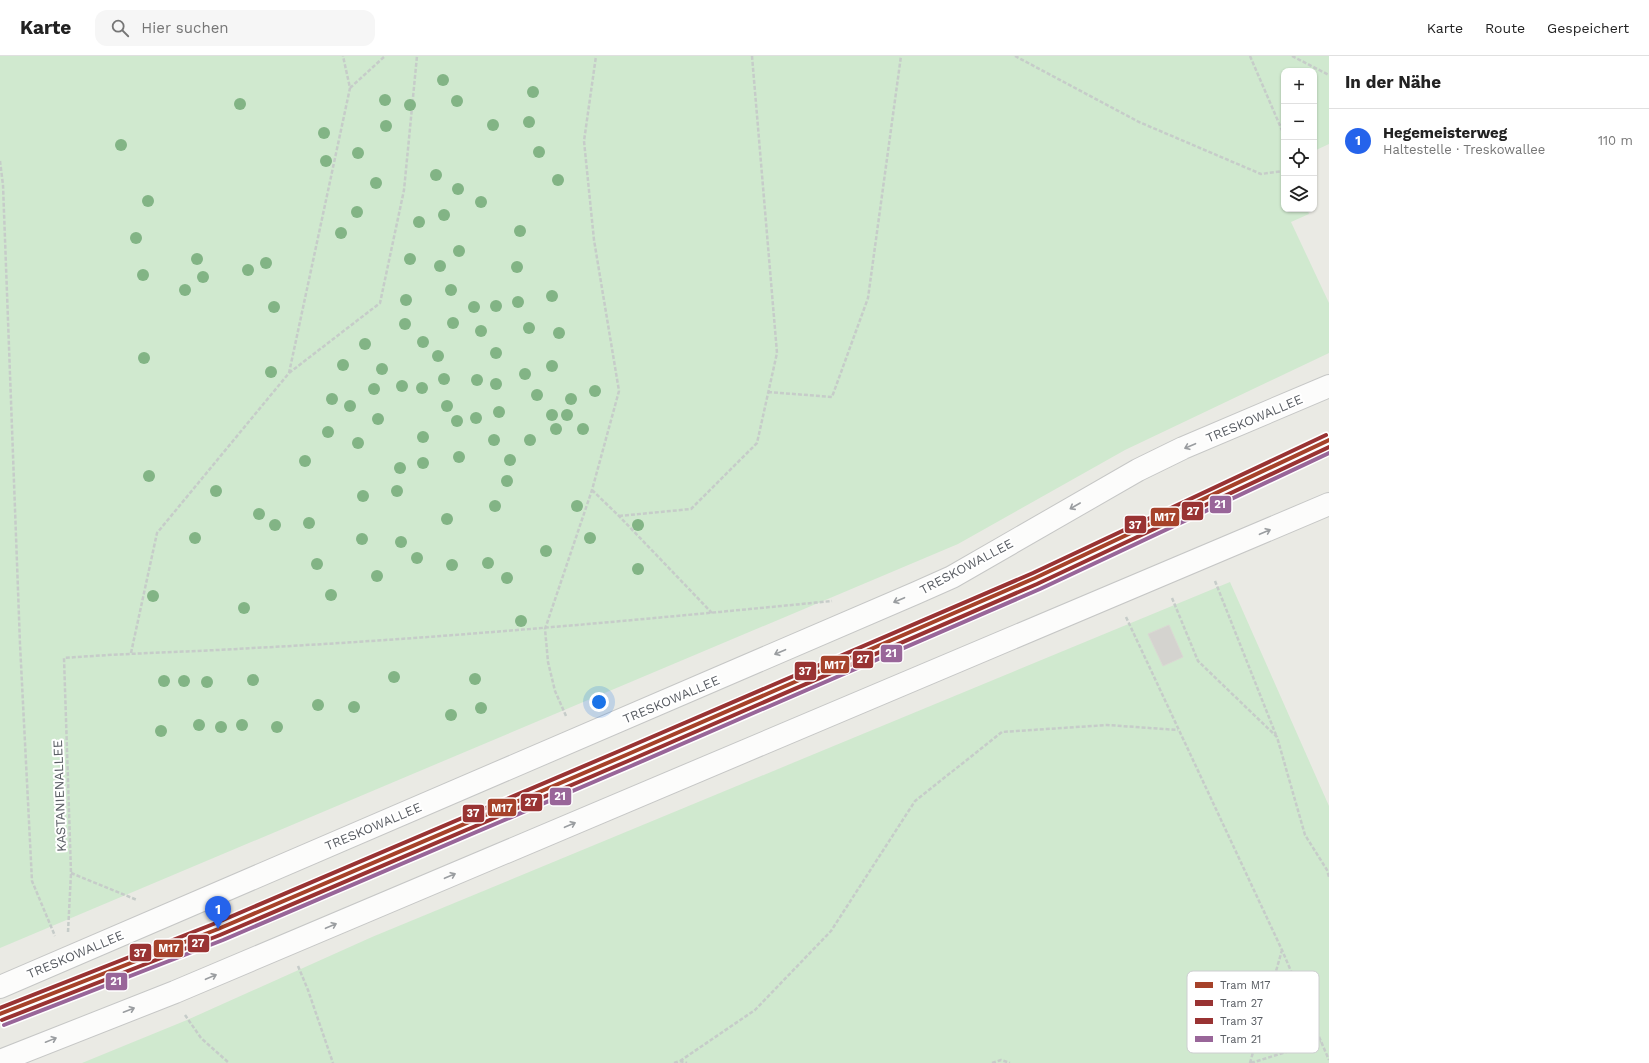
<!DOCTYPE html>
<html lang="de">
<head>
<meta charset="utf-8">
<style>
	body { margin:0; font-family:"Work Sans",sans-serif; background:#f6f6f6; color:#222 }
	.controls { position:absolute; right:12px; top:12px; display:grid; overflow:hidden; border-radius:8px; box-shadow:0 1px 3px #0004 }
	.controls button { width:36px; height:36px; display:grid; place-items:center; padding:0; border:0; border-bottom:1px solid #e0e0e0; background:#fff; color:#222; font:20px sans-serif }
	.you { position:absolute; left:599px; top:646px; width:14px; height:14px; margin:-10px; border:3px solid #fff; border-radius:50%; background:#1a73e8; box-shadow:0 0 0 6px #1a73e833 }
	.badge { display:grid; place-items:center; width:26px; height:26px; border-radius:50%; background:#2563eb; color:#fff; font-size:13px; font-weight:700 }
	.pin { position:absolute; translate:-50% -33px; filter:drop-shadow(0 1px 2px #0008) }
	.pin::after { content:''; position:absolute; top:21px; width:14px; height:12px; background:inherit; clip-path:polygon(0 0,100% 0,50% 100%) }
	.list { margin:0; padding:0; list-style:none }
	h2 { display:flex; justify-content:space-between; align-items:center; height:52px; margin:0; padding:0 16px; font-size:17px }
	h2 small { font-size:13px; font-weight:400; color:#767676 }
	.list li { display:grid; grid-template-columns:26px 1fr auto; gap:12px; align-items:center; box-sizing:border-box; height:64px; padding:0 16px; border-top:1px solid #e0e0e0 }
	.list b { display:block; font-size:15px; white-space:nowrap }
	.list p { margin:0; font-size:13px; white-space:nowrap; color:#767676 }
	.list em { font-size:13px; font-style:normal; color:#767676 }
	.icon { flex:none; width:22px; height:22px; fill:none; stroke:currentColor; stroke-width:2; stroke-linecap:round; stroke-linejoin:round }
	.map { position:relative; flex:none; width:1329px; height:1007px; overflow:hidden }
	header { display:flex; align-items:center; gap:24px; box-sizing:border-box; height:56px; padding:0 20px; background:#fff; border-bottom:1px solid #e0e0e0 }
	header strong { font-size:19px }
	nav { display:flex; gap:22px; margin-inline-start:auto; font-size:14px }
	.search { width:280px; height:36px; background:#f6f6f6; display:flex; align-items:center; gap:10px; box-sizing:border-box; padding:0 14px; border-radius:12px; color:#767676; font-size:15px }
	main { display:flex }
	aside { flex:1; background:#fff }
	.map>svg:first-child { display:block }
</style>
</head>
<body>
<header>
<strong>Karte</strong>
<div class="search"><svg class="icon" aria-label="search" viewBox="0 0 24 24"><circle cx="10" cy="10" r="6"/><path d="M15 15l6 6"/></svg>Hier suchen</div>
<nav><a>Karte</a><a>Route</a><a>Gespeichert</a></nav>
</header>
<main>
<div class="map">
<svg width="1329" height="1007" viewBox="0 0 1329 1007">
	<rect width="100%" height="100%" fill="#eaeae4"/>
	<path fill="#d0e9cf" d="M0,0H1329V88L1314,95V15H1284V153H1307L1309,158L1291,166L1329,247V297L1125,394L958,488L0,892Z
		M1230,526L1329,750V1007H82L187,964L372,881Z"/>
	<path fill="#d4d3cf" stroke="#dad8d3" d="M1169,569L1183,601L1163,610L1148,578Z"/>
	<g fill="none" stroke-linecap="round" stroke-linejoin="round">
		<g stroke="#c6c7c6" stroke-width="24">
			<path id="secondary" d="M0,931L916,537L952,521L1138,414L1183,392L1329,330
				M0,1005L175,936L1329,448"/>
		</g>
		<path stroke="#c6ccc9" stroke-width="2.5" stroke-dasharray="4 2" stroke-linecap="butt" d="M1015,0L1139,66L1261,118L1284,115
			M1250,0L1284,79
			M1292,0L1329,19
			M350,32L385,0
			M0,105L3,129L20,588L32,825L55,880
			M289,317L380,247L404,134L417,0
			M768,336L832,341L868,242L901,0
			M592,434L619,460L712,557
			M619,460L691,453L757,387L777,297L752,0
			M1215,525L1276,679
			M1172,542L1198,605L1277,681L1305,779L1327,814L1329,821
			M1126,561L1282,894L1329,1004
			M131,597L157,477L289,317L350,32L343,0
			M566,660L555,635L548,606L545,573L592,434L619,335L594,184L584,85L596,0
			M71,817L137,844
			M68,876L71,817L64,602C127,597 190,596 253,592C447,582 639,564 832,545
			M298,910L308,934L333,1007
			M185,959L201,982L229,1007
			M680,1005L755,954L831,875L915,745L1002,676L1107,669L1178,674
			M674,1007L680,1005L687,1007
			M992,1007L1001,1004L1010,1007
			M1250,1007L1282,894
			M1251,1007L1321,985"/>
		<use href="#secondary" stroke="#fcfcfb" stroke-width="22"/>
		<g stroke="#fff" stroke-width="7">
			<path id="tram-1" d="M0,958L218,873L626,699L1035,522L1329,384"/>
		</g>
		<g stroke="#fff" stroke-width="7">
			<path id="tram-2" d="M2,964L220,879L628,705L1037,528L1329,391"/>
		</g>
		<g stroke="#fff" stroke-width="7">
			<path id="tram-3" d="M0,952L216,867L624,693L1033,517L1326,379"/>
		</g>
		<g stroke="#fff" stroke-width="7">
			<path id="tram-4" d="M4,969L223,884L631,710L1040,533L1329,397"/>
		</g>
		<use href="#tram-1" stroke="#a6422a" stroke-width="4"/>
		<use href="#tram-2" stroke="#933" stroke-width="4"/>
		<use href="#tram-3" stroke="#933" stroke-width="4"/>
		<use href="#tram-4" stroke="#969" stroke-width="4"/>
	</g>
	<g fill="#82b485">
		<circle cx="443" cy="24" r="6"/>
		<circle cx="533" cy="36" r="6"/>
		<circle cx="385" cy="44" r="6"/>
		<circle cx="457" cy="45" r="6"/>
		<circle cx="240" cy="48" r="6"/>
		<circle cx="410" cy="49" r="6"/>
		<circle cx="529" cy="66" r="6"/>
		<circle cx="493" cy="69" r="6"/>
		<circle cx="386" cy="70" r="6"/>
		<circle cx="324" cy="77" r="6"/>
		<circle cx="121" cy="89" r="6"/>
		<circle cx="539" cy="96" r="6"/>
		<circle cx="358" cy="97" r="6"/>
		<circle cx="326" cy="105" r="6"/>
		<circle cx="436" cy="119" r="6"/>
		<circle cx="558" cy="124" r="6"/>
		<circle cx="376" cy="127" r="6"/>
		<circle cx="458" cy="133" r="6"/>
		<circle cx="148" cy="145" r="6"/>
		<circle cx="481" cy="146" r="6"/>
		<circle cx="357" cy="156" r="6"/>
		<circle cx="444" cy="159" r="6"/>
		<circle cx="419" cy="166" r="6"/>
		<circle cx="520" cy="175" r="6"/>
		<circle cx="341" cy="177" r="6"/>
		<circle cx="136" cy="182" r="6"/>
		<circle cx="459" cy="195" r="6"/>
		<circle cx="197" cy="203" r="6"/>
		<circle cx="410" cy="203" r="6"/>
		<circle cx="266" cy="207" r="6"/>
		<circle cx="440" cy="210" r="6"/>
		<circle cx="517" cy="211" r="6"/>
		<circle cx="248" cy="214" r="6"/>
		<circle cx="143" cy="219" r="6"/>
		<circle cx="203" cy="221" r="6"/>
		<circle cx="185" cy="234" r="6"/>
		<circle cx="451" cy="234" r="6"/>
		<circle cx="552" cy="240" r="6"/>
		<circle cx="406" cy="244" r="6"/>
		<circle cx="518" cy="246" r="6"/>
		<circle cx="496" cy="250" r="6"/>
		<circle cx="274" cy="251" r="6"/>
		<circle cx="474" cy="251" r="6"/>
		<circle cx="453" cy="267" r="6"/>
		<circle cx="405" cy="268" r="6"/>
		<circle cx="529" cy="272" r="6"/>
		<circle cx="481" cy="275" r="6"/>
		<circle cx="559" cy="277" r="6"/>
		<circle cx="423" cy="286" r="6"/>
		<circle cx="365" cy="288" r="6"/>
		<circle cx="496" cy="297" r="6"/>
		<circle cx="438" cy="300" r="6"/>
		<circle cx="144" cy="302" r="6"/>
		<circle cx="343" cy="309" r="6"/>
		<circle cx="552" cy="310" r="6"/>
		<circle cx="382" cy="313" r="6"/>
		<circle cx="271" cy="316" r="6"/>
		<circle cx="525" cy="318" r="6"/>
		<circle cx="444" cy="323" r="6"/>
		<circle cx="477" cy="324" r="6"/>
		<circle cx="496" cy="328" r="6"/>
		<circle cx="402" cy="330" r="6"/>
		<circle cx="422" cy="332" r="6"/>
		<circle cx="374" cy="333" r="6"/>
		<circle cx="595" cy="335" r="6"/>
		<circle cx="537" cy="339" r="6"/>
		<circle cx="332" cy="343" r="6"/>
		<circle cx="571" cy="343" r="6"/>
		<circle cx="350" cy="350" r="6"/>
		<circle cx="447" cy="350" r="6"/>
		<circle cx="499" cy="356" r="6"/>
		<circle cx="552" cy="359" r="6"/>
		<circle cx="567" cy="359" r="6"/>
		<circle cx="476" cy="362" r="6"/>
		<circle cx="378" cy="363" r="6"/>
		<circle cx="457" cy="365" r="6"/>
		<circle cx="556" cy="373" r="6"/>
		<circle cx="583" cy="373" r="6"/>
		<circle cx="328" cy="376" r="6"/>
		<circle cx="423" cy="381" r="6"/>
		<circle cx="494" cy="384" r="6"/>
		<circle cx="530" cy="384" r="6"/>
		<circle cx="358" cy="387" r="6"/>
		<circle cx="459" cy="401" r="6"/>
		<circle cx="510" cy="404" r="6"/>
		<circle cx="305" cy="405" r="6"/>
		<circle cx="423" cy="407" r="6"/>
		<circle cx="400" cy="412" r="6"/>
		<circle cx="149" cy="420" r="6"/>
		<circle cx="507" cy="425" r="6"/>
		<circle cx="216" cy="435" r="6"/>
		<circle cx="397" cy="435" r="6"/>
		<circle cx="363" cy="440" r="6"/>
		<circle cx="495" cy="450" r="6"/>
		<circle cx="577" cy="450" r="6"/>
		<circle cx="259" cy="458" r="6"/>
		<circle cx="447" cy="463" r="6"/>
		<circle cx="309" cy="467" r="6"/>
		<circle cx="275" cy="469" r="6"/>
		<circle cx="638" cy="469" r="6"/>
		<circle cx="195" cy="482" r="6"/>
		<circle cx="590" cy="482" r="6"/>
		<circle cx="362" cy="483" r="6"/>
		<circle cx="401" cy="486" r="6"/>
		<circle cx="546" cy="495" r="6"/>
		<circle cx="417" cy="502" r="6"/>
		<circle cx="488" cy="507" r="6"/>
		<circle cx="317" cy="508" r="6"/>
		<circle cx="452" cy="509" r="6"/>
		<circle cx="638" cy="513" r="6"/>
		<circle cx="377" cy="520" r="6"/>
		<circle cx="507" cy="522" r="6"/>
		<circle cx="331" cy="539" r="6"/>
		<circle cx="153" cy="540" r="6"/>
		<circle cx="244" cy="552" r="6"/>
		<circle cx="521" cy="565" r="6"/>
		<circle cx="394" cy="621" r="6"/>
		<circle cx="475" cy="623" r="6"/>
		<circle cx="253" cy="624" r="6"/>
		<circle cx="164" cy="625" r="6"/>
		<circle cx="184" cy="625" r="6"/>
		<circle cx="207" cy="626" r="6"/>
		<circle cx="318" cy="649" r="6"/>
		<circle cx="354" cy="651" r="6"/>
		<circle cx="481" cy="652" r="6"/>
		<circle cx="451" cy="659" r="6"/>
		<circle cx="199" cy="669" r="6"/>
		<circle cx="242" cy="669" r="6"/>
		<circle cx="221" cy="671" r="6"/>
		<circle cx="277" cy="671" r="6"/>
		<circle cx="161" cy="675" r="6"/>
	</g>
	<defs><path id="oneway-shaft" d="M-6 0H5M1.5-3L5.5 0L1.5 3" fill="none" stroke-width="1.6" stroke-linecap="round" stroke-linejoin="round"/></defs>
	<g stroke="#9a9da0">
		<use href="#oneway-shaft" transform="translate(1190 390) rotate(157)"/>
		<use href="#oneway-shaft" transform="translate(1075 450) rotate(150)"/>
		<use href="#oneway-shaft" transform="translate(1265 476) rotate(-23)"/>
		<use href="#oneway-shaft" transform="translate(899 544) rotate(157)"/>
		<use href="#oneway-shaft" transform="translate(780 596) rotate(157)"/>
		<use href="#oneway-shaft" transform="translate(570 769) rotate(-23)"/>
		<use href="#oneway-shaft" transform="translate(450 820) rotate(-23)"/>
		<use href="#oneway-shaft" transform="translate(331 870) rotate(-23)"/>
		<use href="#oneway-shaft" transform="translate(211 921) rotate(-23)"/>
		<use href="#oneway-shaft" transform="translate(129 954) rotate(-21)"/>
		<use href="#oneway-shaft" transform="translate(51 984) rotate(-22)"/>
	</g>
	<g text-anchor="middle" stroke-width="4" stroke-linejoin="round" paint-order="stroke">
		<g font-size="13" fill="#595d63" stroke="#fff">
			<text transform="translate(1254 362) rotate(-23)" y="5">TRESKOWALLEE</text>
			<text transform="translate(966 510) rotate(-28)" y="5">TRESKOWALLEE</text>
			<text transform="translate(671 643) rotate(-23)" y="5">TRESKOWALLEE</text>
			<text transform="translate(59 740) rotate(-92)" y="5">KASTANIENALLEE</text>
			<text transform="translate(373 770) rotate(-23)" y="5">TRESKOWALLEE</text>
			<text transform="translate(75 898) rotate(-23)" y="5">TRESKOWALLEE</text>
		</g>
	</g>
	<rect x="1187" y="915" width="132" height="82" rx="6" fill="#fff" stroke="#cdced0" stroke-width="1"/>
	<rect x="1195" y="926" width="18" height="6" fill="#a6422a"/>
	<rect x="1195" y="944" width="18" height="6" fill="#933"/>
	<rect x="1195" y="962" width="18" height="6" fill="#933"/>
	<rect x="1195" y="980" width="18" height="6" fill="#969"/>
	<g font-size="11" fill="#595d63">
		<text x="1220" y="933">Tram M17</text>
		<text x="1220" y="951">Tram 27</text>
		<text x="1220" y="969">Tram 37</text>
		<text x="1220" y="987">Tram 21</text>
	</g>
	<g stroke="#fff" stroke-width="1.5">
		<rect x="1209" y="439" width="23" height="19" rx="4" fill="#969"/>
		<rect x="1181" y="445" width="23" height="20" rx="4" fill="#933"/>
		<rect x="1150" y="451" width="30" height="20" rx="4" fill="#a6422a"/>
		<rect x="1124" y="459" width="23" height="19" rx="4" fill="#933"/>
		<rect x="880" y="588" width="23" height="19" rx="4" fill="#969"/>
		<rect x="852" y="594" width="22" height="19" rx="4" fill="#933"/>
		<rect x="820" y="599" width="30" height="19" rx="4" fill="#a6422a"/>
		<rect x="794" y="605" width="23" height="20" rx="4" fill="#933"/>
		<rect x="549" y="731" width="23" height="19" rx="4" fill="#969"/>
		<rect x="520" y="737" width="23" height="19" rx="4" fill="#933"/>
		<rect x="487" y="742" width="30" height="19" rx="4" fill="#a6422a"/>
		<rect x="462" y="748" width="23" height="19" rx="4" fill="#933"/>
		<rect x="187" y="878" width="23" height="19" rx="4" fill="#933"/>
		<rect x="153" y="883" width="31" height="19" rx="4" fill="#a6422a"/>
		<rect x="129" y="887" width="23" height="19" rx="4" fill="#933"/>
		<rect x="105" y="916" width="23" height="19" rx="4" fill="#969"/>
	</g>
	<g font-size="11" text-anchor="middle" font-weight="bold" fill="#fff">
		<text x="1220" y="452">21</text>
		<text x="1193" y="459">27</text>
		<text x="1165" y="465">M17</text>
		<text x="1135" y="473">37</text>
		<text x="891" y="601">21</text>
		<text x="863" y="607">27</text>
		<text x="835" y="613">M17</text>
		<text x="805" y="619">37</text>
		<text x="560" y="744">21</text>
		<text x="531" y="750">27</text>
		<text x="502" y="756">M17</text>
		<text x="473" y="761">37</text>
		<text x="198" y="891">27</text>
		<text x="169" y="896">M17</text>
		<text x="140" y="901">37</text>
		<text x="116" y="929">21</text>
	</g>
</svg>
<div class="controls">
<button>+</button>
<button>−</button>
<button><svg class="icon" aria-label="locate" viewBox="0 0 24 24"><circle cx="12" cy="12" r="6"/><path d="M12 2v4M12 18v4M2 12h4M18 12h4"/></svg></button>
<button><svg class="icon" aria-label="layers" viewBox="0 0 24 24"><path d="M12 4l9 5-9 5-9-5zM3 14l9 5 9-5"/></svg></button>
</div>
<div class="you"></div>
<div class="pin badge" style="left:218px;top:873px">1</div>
</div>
<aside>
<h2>In der Nähe<small></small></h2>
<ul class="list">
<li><span class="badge">1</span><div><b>Hegemeisterweg</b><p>Haltestelle · Treskowallee</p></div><em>110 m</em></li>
</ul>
</aside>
</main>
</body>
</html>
